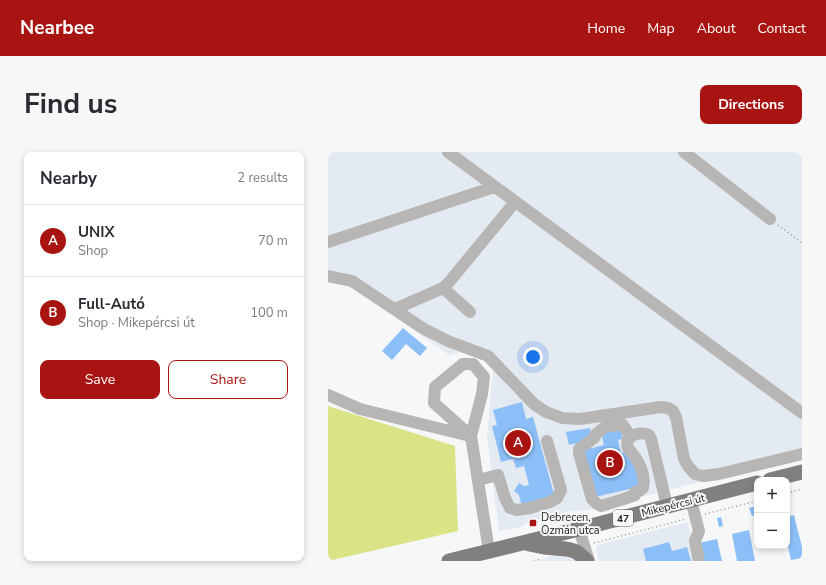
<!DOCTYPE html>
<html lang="en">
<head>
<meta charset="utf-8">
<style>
	body { margin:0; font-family:"Nunito Sans",sans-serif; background:#f7f7f7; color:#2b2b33 }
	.controls { position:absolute; right:12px; bottom:12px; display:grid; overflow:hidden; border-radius:8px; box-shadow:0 2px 6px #0003 }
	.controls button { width:36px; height:36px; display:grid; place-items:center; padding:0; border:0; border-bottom:1px solid #e1e1e2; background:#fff; color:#2b2b33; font:20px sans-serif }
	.you { position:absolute; left:205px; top:205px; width:14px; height:14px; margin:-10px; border:3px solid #fff; border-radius:50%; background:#1a73e8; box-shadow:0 0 0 6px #1a73e833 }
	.badge { display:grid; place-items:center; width:26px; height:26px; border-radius:50%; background:#a81412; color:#fff; font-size:13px; font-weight:700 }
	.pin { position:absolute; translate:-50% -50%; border:2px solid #fff; box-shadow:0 1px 4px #0006 }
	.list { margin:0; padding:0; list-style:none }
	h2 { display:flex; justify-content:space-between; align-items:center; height:52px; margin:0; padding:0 16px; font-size:17px }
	h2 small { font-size:13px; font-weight:400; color:#7c7c81 }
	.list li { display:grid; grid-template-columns:26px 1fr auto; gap:12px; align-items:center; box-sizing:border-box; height:72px; padding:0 16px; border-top:1px solid #e1e1e2 }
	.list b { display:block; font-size:15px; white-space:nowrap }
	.list p { margin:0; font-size:13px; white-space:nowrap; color:#7c7c81 }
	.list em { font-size:13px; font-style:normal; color:#7c7c81 }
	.actions { display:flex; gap:8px; padding:12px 16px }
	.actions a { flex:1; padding:9px 0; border:1px solid #a81412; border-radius:8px; text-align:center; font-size:14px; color:#a81412 }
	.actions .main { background:#a81412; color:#fff }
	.map { position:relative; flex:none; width:474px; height:409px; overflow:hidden; border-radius:8px }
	header { display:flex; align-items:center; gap:24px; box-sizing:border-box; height:56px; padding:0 20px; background:#a81412; color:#fff }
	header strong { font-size:19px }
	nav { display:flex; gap:22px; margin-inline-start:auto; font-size:14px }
	.intro { display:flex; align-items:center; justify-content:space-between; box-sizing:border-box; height:96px; padding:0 24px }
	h1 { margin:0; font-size:28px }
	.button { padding:10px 18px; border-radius:8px; background:#a81412; color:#fff; font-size:14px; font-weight:700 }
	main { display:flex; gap:24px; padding:0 24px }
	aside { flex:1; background:#fff; border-radius:8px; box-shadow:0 2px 6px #0003 }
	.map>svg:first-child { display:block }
</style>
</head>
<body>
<header>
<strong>Nearbee</strong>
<nav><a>Home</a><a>Map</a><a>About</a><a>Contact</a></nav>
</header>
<div class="intro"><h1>Find us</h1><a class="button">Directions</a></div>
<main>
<aside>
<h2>Nearby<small>2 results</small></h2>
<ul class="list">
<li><span class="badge">A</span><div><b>UNIX</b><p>Shop</p></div><em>70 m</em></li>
<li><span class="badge">B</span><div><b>Full-Autó</b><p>Shop · Mikepércsi út</p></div><em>100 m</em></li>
</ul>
<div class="actions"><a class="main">Save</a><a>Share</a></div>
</aside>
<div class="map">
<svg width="474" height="409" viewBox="0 0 474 409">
	<rect width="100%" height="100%" fill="#f6f7f9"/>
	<path fill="#e4eaf2" d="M0,0H474V304L261,358L243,359L203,369L193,375L171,379L159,285L165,217L151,203L137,198L121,203L19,130L0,126Z
		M360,370L368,409H271L268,398L269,393Z
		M252,394L257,409H209Z"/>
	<path fill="#dae486" d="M0,254L127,294L130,379L0,409Z"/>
	<path fill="#8cbff7" d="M75,176L99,196L92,204L78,192L64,208L54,199Z
		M194,250L198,267L205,265L227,346L194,355L191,343L186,339L191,331L196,334L201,333L196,314L188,316L185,307L173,310L164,274L169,273L165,258Z
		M262,276L263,283L258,284L259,289L241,293L238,280Z
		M292,276L295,287L290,288L293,301L302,299L314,334L267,345L256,298L276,293L273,280Z
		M429,354V363L424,364L421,356Z
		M466,363L474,395V406L463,408L459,391V365Z
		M393,365L395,374L391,375L389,366Z
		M421,378L427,409H409L404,382Z
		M389,387L394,409H375L371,391Z
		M341,390L344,399L359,395L363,409H318L315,397Z"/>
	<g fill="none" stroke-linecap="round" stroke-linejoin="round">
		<path stroke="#959597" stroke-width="1.5" stroke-dasharray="1 3" stroke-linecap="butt" d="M450,73L474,91
			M459,341L474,337
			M377,362L429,349
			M205,371L234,363
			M266,391L358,367
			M206,409L212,407"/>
		<path stroke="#b7b6b5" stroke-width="12" d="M120,0L474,261
			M356,0L442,67
			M0,90L166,35
			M0,124L24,129L96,177L120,189L160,204L206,252L218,260L234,266L252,267L333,255L340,256L345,259L348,265L356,307L360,314L367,322L375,324L391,322L474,302
			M115,136L142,160
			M67,157L115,136L122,129L187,50
			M0,243L32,257L142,284
			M143,284L106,251L107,235L135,212H145L156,225L154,242L143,284L161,399
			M303,285L294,272L277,275L268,282L266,286L251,297V301L264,347L269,352L273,354L296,347L307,343V340L311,339L315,336C318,323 312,311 304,301C303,299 301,298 300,296C295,283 313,279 321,283L323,287L339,354
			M150,328L170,323L177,346L182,356L189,358L202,356L222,350L229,346L233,338L219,289
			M363,348L371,379L367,389L371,409
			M251,377L261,409"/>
		<path stroke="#81807f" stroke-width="15" d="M442,328L474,320
			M201,392L216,395L238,397L243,398L249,400L259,409
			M121,409L251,377L429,331"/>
	</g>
	<rect fill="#a81412" stroke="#f6f7f9" stroke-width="1.5" x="201" y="367" width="8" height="8" rx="2"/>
	<g text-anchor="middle" stroke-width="4" stroke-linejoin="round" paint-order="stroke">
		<rect fill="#f6f7f9" stroke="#636365" stroke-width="1" x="285" y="358" width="20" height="16" rx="3"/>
		<g font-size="10" font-weight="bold" fill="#242425">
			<text x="295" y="370">47</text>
		</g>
		<g font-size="11" fill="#242425" stroke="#f6f7f9">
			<text transform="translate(345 353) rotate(-14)" y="4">Mikepércsi út</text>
		</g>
		<g font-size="11" fill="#242425" stroke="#f6f7f9" text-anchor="start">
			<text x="213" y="369">Debrecen,<tspan x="213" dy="13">Ozmán utca</tspan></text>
		</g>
	</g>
</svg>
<div class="controls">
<button>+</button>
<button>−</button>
</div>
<div class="you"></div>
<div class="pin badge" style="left:190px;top:291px">A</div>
<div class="pin badge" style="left:282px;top:311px">B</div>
</div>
</main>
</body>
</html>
